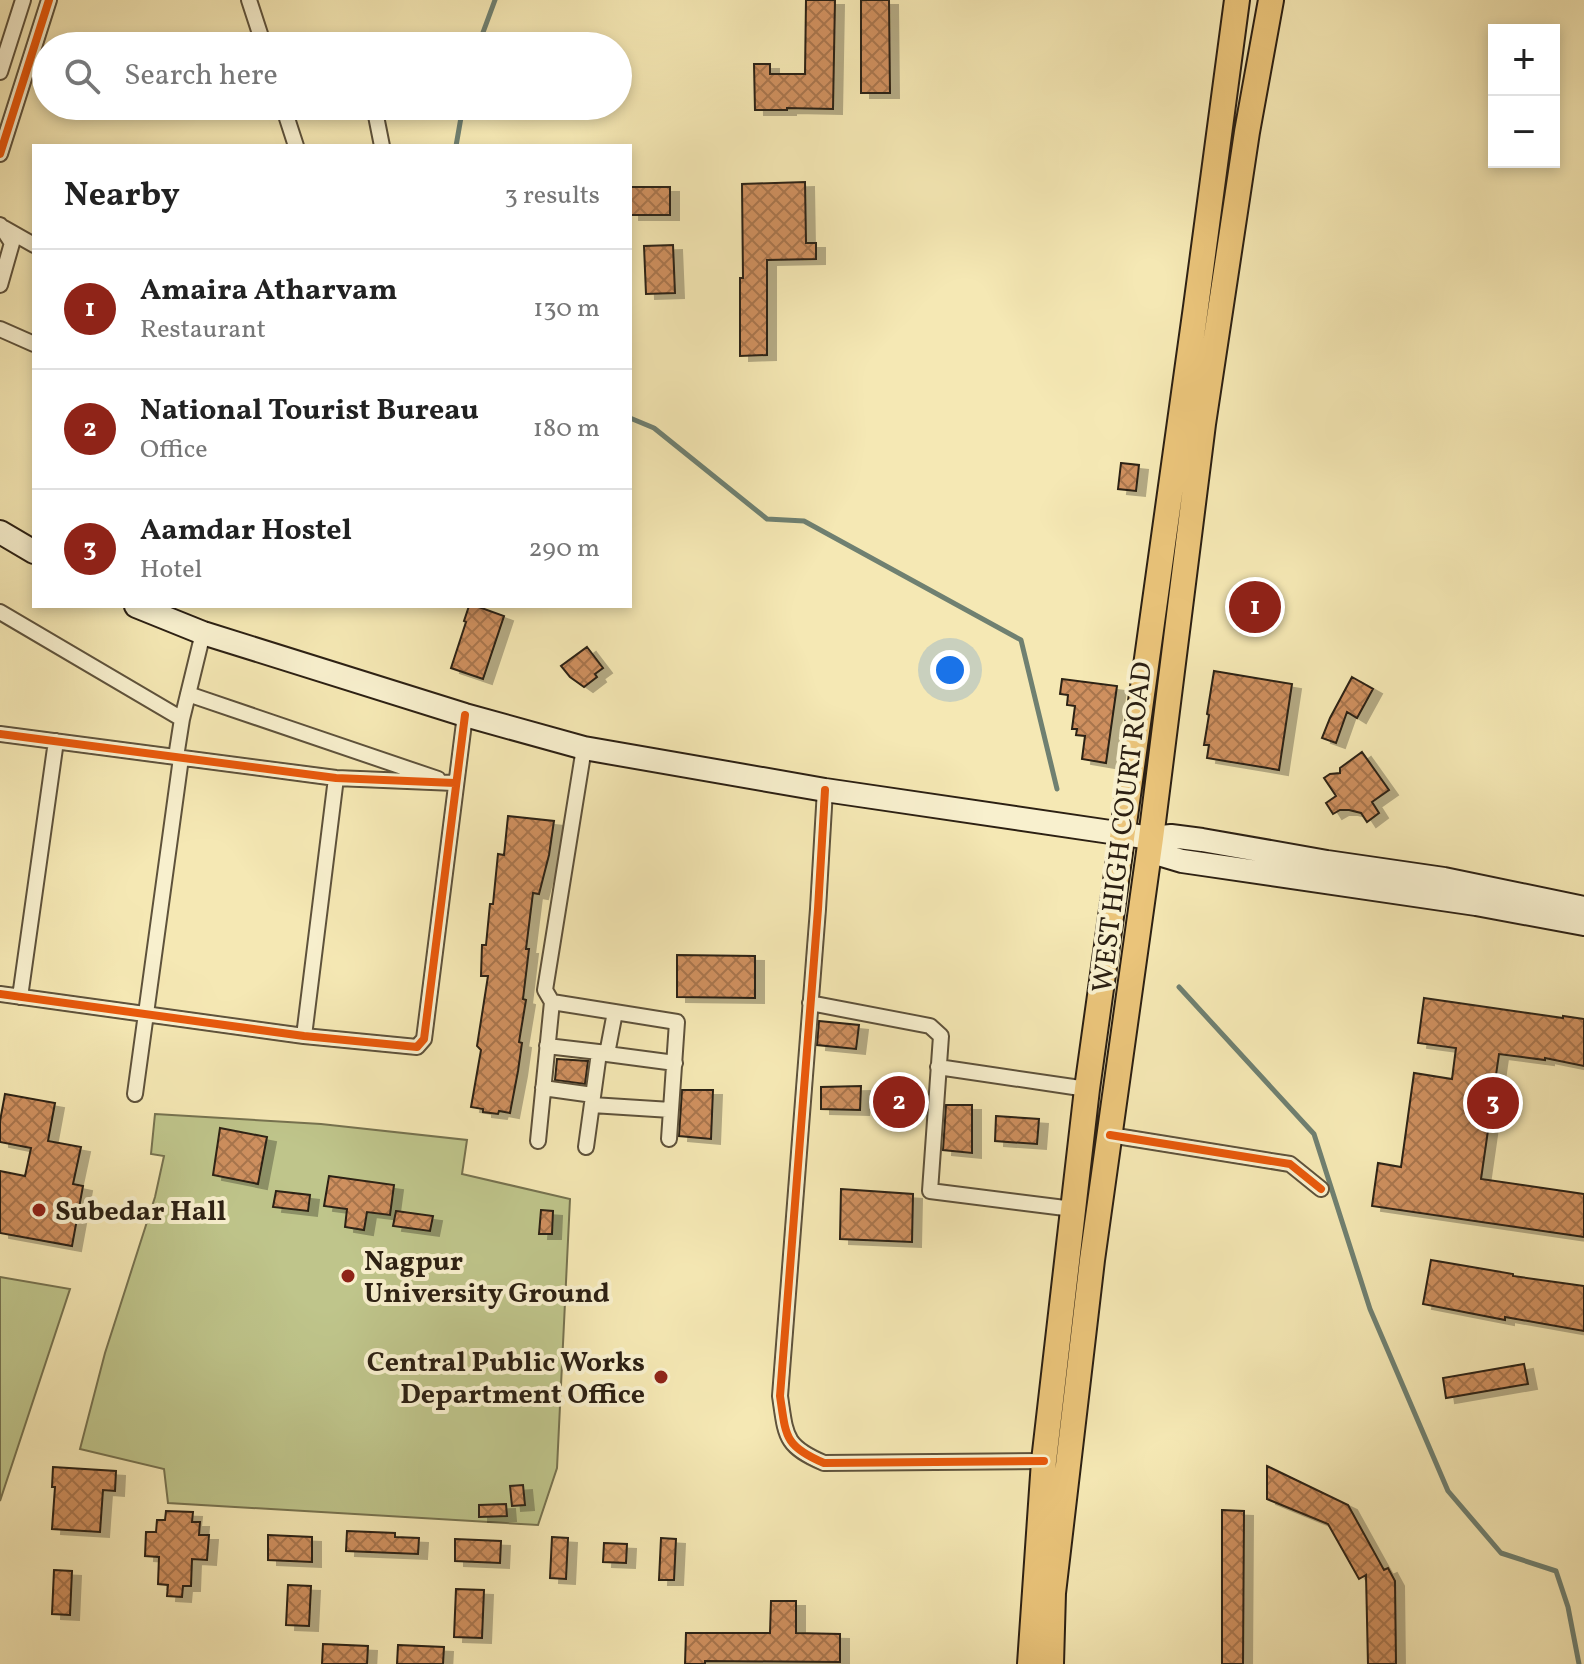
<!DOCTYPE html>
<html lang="en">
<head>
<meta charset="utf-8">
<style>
	body { margin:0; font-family:Vollkorn,serif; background:#f6f6f6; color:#222 }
	.controls { position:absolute; right:24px; top:24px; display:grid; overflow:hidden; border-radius:0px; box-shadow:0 4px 12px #0003 }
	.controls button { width:72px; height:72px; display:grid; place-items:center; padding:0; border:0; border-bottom:2px solid #e0e0e0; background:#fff; color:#222; font:40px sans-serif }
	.you { position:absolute; left:950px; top:670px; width:28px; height:28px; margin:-20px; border:6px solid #fff; border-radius:50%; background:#1a73e8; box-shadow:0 0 0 12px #1a73e833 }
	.badge { display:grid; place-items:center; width:52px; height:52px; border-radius:50%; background:#8f2418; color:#fff; font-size:26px; font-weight:700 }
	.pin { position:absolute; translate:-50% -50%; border:4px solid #fff; box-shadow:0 2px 8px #0006 }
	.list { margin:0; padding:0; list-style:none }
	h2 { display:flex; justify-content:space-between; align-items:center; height:104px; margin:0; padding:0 32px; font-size:34px }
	h2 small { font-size:26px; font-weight:400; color:#767676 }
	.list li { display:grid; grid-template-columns:52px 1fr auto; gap:24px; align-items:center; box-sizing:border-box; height:120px; padding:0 32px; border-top:2px solid #e0e0e0 }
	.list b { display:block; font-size:30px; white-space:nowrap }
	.list p { margin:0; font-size:26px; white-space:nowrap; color:#767676 }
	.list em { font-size:26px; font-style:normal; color:#767676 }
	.icon { flex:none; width:44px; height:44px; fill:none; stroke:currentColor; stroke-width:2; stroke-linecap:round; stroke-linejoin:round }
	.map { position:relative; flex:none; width:1584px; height:1664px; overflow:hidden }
	.search { position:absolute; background:#fff; box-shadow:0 4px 12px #0003; left:32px; top:32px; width:600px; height:88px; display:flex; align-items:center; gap:20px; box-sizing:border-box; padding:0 28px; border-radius:44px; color:#767676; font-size:30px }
	.panel { position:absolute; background:#fff; box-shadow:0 4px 12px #0003; left:32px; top:144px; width:600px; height:464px; border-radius:0px }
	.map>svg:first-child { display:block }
</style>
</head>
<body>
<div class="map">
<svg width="1584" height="1664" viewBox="0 0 1584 1664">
	<defs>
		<pattern id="building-cross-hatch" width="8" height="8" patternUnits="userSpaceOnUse" patternTransform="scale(2)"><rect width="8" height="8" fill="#cf905f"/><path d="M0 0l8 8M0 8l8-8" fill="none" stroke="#a8754d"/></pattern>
		<filter id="shadow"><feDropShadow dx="9" dy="5" stdDeviation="0" flood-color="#0004"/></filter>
	</defs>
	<rect width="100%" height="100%" fill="#f5e8b4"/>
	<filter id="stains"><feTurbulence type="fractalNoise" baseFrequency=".0025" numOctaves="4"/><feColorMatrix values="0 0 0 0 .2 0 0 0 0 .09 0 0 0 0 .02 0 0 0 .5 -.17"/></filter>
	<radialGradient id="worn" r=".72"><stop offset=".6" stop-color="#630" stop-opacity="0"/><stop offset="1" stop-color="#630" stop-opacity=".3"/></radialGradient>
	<path fill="#bfc58b" stroke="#76724f" stroke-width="2" d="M155,1114L321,1124L467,1140L462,1174L570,1199L557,1468L538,1525L168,1503L164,1469L80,1449L105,1353L155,1197L164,1156L151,1154Z
		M0,1277L70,1289L0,1501Z"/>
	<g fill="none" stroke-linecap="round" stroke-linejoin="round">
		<path stroke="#6f8071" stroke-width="5" d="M478,46L495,0
			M456,146L463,106
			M630,418L654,428L767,519L804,521L1021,640L1057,789
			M1179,987L1314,1134L1370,1309L1448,1491L1501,1553L1556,1571L1568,1607L1579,1664"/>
	</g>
	<path fill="url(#building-cross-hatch)" stroke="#2c2013" stroke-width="2" filter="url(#shadow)" d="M806,0H835L833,109L787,108V110H755L754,64H770V74H805Z
		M861,0H889L890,93H861Z
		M805,182L806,243H816V259L767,260V355L740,356V278H743L742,184Z
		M630,187H670V215H630Z
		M673,245L675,293L646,294L644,246Z
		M1121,463L1139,465L1136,491L1118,489Z
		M469,606H476L504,616L483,679L451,668L466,622L464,621Z
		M587,647L603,668L595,674L597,677L584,687L570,677L561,666Z
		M1214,671L1292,684L1279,770L1207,758L1209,745H1204L1209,715L1207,714Z
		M1352,677L1373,689L1357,718L1347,712L1336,743L1322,738L1330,718Z
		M1062,679L1117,686L1106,763L1082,759L1085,736L1076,735L1077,729H1072L1075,706L1067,705L1068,695L1060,694Z
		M1362,752L1389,790L1372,802L1379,813L1367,822L1361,813L1349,810H1340L1333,814L1326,803L1336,796L1324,778L1330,774L1340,773V768Z
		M508,816L554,821L549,855L539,894L533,893L526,949H529L523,999L526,1000L519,1042L522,1043L518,1071L510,1113L499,1111L498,1114L483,1112V1109L471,1107L481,1050L477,1046L488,976H481L482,945H486L490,904H493L498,854L504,855Z
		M677,955L755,956V998L677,997Z
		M1424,998L1563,1018V1016L1584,1019V1066L1545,1058V1060L1499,1054L1481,1179L1584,1194V1237L1372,1206L1378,1163L1401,1167L1414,1073L1452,1079L1456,1048L1418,1043Z
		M819,1021L859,1025L856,1049L817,1045Z
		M557,1059L588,1061L585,1084L555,1080Z
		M861,1086L860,1110L821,1109V1087Z
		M682,1090H713L711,1139L679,1136Z
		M5,1094L55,1103L48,1141L81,1147L73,1184L83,1186L72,1246L0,1233V1171L25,1176L31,1148L0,1142V1121Z
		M946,1105H972V1153L943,1150Z
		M996,1116L1039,1119L1037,1144L995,1141Z
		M220,1128L267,1137L258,1184L213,1175Z
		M329,1176L394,1185L390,1215L367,1212L364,1230L345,1227L347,1209L324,1206Z
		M841,1189L913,1194L912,1242L840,1239Z
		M276,1191L310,1195L308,1211L273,1207Z
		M541,1210L553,1211L552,1234H539Z
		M396,1211L433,1216L430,1231L393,1226Z
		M1431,1260L1513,1274V1276L1584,1286V1331L1505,1317V1320L1423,1304Z
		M1524,1364L1528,1384L1446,1398L1443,1378Z
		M1267,1466L1348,1505L1384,1570L1388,1568L1395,1581L1396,1664H1368L1366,1575L1359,1579L1328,1524L1267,1499Z
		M53,1467L116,1471L115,1491L103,1490L100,1532L52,1529L55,1487H52Z
		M523,1485L525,1505L512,1506L510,1486Z
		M506,1504L507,1516L479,1517V1505Z
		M1222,1510L1244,1511L1243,1664H1222Z
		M166,1511L193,1512L192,1522H200L199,1535H209L207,1560L192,1559L191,1586H183L182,1597L167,1596L168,1585L158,1584L159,1557L145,1556L146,1532H156L157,1520H165Z
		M347,1531L395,1533V1537L419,1538L418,1554L346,1551Z
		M268,1535L312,1537V1562L268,1560Z
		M552,1537L568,1538L566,1579L550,1578Z
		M661,1538L676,1539L674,1580H659Z
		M455,1539L501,1541L500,1563L455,1561Z
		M604,1543L627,1544L626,1563L603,1562Z
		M54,1570L72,1571L70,1615L52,1614Z
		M288,1585L311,1586L309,1626L286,1625Z
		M456,1589L484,1590L482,1638L454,1637Z
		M771,1601H796V1633L840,1634V1662L705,1661V1664H685L686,1633H770Z
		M323,1644L368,1646L367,1664H322Z
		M398,1645L444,1647L443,1664H397Z"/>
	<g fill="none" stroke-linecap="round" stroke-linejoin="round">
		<g stroke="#5e523b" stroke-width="18">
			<path id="minor" d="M249,0L264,46
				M0,72L23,0
				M283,106L296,146
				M374,106L382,146
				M0,154L49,0
				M0,225L12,243L0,285
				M4,228L34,245
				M0,329L34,344
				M0,612L182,719
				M188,694L438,779
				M0,734L336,778L455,783
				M176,757L182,719L203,633
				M825,790L818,909L780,1396C786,1436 784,1446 824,1463L1044,1461
				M0,994L304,1036L417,1047L424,1039L465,715
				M20,997L56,741
				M552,1002L677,1022L669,1139
				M810,1003L930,1026L941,1036L930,1191L1073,1209
				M615,1012L607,1054L675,1063
				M304,1036L336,778
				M547,1046L607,1053
				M938,1067L1087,1089
				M543,1088L593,1095
				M135,1094L181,758
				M592,1105L671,1110
				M1110,1135L1290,1164L1321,1189
				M538,1141L552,1002L545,990L584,748
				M586,1147L599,1053"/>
		</g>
		<g stroke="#2c2013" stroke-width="26">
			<path id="secondary" d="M0,532L34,552
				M136,606L203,633L465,715L584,748L825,790L1151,838L1171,836L1202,840L1327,862L1444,879L1584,908
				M1151,838L1162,855L1182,861L1476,904L1584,924"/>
		</g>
		<g stroke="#2c2013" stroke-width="28">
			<path id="primary" d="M1030,1664L1044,1461L1087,1089L1196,307L1237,0
				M1051,1664L1053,1593L1092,1260L1151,838L1203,424L1247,132L1271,0"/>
		</g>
		<use href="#minor" stroke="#f8f0ce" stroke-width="14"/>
		<use href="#secondary" stroke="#f8f0ce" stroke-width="22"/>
		<use href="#primary" stroke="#eac47a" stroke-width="24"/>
		<g stroke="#f8f0ce" stroke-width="13">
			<path id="cycleway" d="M0,154L49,0
				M0,734L336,778L455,783
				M825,790L818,909L780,1396C786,1436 784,1446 824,1463L1044,1461
				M0,994L304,1036L417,1047L424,1039L465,715
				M1110,1135L1290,1164L1321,1189"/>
		</g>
		<use href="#cycleway" stroke="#e8590c" stroke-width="8"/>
	</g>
	<g fill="#8f2418" stroke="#f8f0ce" stroke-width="3">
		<circle cx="39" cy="1210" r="8"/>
		<circle cx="348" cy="1276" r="8"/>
		<circle cx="661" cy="1377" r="8"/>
	</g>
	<g text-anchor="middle" stroke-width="8" stroke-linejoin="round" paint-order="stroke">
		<g font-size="28" fill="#2c2013" stroke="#f8f0ce">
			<text transform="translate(1121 827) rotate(-83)" y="10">WEST HIGH COURT ROAD</text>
		</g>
		<g font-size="28" font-weight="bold" fill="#2c2013" stroke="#f8f0ce" text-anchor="start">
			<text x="55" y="1220">Subedar Hall</text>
			<text x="364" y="1270">Nagpur<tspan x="364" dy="32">University Ground</tspan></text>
			<text x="645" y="1371" text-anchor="end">Central Public Works<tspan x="645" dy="32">Department Office</tspan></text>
		</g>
	</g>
	<rect width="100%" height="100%" filter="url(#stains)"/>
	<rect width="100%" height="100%" fill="url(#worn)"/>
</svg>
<div class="controls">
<button>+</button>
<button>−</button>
</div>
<div class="you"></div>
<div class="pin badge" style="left:1255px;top:607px">1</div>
<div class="pin badge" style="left:899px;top:1102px">2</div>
<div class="pin badge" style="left:1493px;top:1103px">3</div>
<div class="search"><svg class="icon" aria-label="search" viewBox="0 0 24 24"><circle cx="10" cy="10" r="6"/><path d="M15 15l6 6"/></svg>Search here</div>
<section class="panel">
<h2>Nearby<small>3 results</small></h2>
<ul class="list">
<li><span class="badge">1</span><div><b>Amaira Atharvam</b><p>Restaurant</p></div><em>130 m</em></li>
<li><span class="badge">2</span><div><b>National Tourist Bureau</b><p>Office</p></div><em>180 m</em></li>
<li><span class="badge">3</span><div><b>Aamdar Hostel</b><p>Hotel</p></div><em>290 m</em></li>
</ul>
</section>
</div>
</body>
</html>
